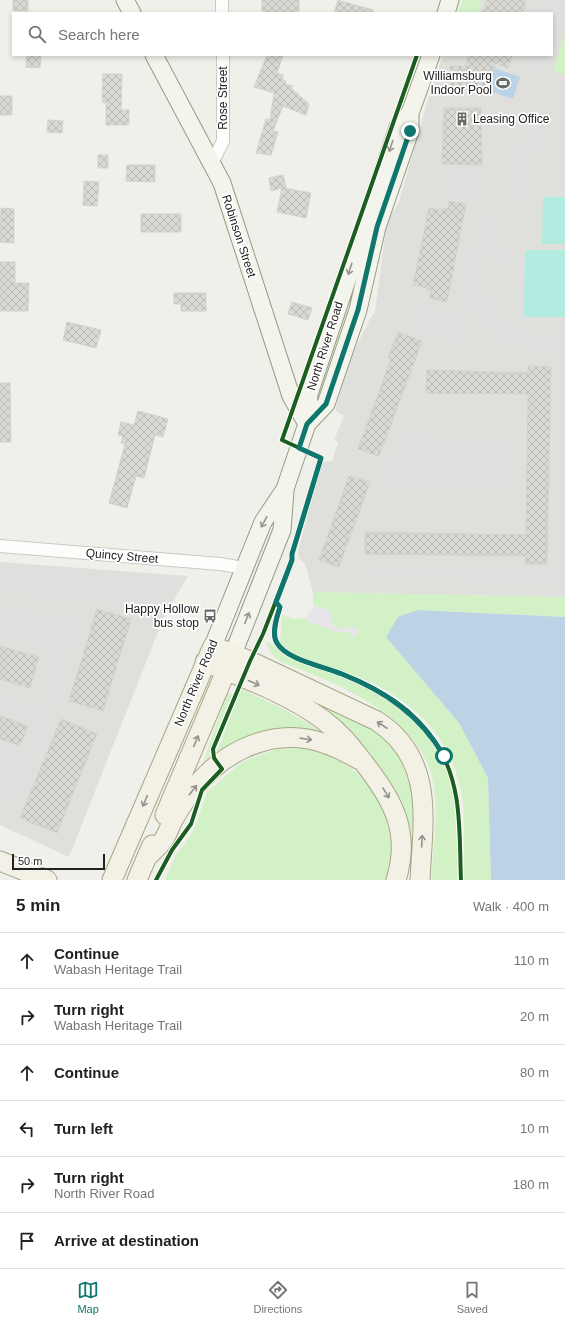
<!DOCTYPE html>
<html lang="en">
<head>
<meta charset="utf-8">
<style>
	body { margin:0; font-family:Helvetica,sans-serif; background:#f6f6f6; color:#202124 }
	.scale { position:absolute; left:12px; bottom:10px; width:93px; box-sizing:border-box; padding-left:4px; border:2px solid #222; border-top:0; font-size:11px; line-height:14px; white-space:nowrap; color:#222; -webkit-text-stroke:3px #fff; paint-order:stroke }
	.stop { position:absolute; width:12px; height:12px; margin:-9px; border:3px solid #0f766e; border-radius:50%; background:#fff }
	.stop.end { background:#0f766e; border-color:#fff; box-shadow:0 1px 4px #0008 }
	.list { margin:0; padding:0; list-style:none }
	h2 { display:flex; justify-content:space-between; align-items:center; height:52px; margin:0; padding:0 16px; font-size:17px }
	h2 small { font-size:13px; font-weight:400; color:#757577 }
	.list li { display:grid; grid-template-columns:26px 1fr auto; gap:12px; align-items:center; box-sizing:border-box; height:56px; padding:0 16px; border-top:1px solid #e0e0e0 }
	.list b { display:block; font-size:15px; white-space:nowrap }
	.list p { margin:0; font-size:13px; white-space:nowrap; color:#757577 }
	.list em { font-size:13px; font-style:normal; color:#757577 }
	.icon { flex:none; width:22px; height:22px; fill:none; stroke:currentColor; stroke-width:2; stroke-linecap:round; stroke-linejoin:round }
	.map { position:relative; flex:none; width:565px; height:880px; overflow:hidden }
	.search { position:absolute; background:#fff; box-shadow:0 2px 6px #0003; left:12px; right:12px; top:12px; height:44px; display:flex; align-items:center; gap:10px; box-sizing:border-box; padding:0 14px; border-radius:0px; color:#757577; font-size:15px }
	.sheet { height:388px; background:#fff }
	nav { display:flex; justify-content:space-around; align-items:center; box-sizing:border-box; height:56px; border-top:1px solid #e0e0e0; background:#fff; font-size:11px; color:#757577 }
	nav a { display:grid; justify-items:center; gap:2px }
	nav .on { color:#0f766e }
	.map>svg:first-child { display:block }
</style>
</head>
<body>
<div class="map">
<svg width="565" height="880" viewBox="0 0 565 880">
	<defs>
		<pattern id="building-cross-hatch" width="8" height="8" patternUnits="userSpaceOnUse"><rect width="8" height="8" fill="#d9d8d3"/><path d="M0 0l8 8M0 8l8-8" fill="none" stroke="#bab9b5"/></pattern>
	</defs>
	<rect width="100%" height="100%" fill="#f0f0eb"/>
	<path fill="#dfdfdc" d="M463,0H565V597L313,592L305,564L299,558L298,551L322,462L332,461L338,443L334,440L344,416L335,410L350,359L370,319L375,312L387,221L399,202L429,96L443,55H552V13H458Z
		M0,562L188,576L164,617L69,857L0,825Z"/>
	<path fill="#d3f1c7" d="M463,0H482L478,13H458Z
		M565,35V75L553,70Z
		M313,592L565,597V617L418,610L386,637L459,723L488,778L491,880H464C464,855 465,829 463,804C455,734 408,694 345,672C326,665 293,658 280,642L282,615L295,619L306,617L307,621L342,632L351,631L356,637L350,627C335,631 332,629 331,614L315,606L313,608Z
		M266,643C274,642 277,649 283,654C292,660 305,663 316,667C374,688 435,718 451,783C459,815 457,848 457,880H431C433,849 440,808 432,777C416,714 336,683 281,662L273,656Z
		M241,689L287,711L317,729V731C277,726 249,733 216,754Z
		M227,692L232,694L210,750L209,755L212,761L202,766Z
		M321,702C369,727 405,737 413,797C415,808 413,820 412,831L408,828C398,776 359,742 321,707Z
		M302,748C318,752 334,756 348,766C382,790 402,840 386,880H165L175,856L185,844L195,827L207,792L241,763L259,755L278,749Z"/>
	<path fill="#b2ece1" d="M543,197H565V244H542Z
		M525,250H565V317H524Z"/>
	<path fill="#dfdfdd" d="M541,0H565V29L547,80L519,70L524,55H552V13H537Z
		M521,112L552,116L500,296L503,310L519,324L533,332L565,333V357L538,354L524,351L512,345L497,353L474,315L514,205L497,198Z
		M438,167L498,170L489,188H484L476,209L506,216L461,349L405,331L416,300L452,312L474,203L437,199Z
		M559,368L565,369V471L521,469L519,494L391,491L374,484L396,432L520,435L521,460L557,461Z
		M565,482V585L354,581L355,561L555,565L557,483Z
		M0,563L185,577L165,609L0,597Z
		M0,602L88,617L59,716L19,818L9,815L11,806L0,802V739L20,746L28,726L0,716V688L28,697L24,703L37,707L46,686L35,682L45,648L41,647V649L0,639Z"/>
	<path fill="#e7e5ea" d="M315,606L326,608L331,614L332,625L334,627L342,629L350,627L358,628L356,637L350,635V631L337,632L307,621L306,617Z"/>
	<path fill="#bcd3e6" d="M494,68L520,77L513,99L486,90Z
		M418,610L565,617V880H491L488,778L459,723L386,637L398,617Z"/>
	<path fill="url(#building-cross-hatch)" stroke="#d3d2cc" d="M13,0H28V11H13Z
		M262,0H299V13H262Z
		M338,0L373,10V13H334Z
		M487,0H526L524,4L526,5L523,13H482Z
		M27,55H41L40,68L26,67Z
		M267,55H283L277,73L283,75L282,79L286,81L285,84L293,86L292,89L309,104L306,115L283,106L273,131L278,132L271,155L256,153L266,119L270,120L274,93L254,87Z
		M469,55H513L508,68L495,63L486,90L451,89L450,66H465Z
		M103,74H122L121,110H129V125H106V103L102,102Z
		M0,96H12V115H0Z
		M444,108H481L482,165L442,164Z
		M48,120L63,121L62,133L47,132Z
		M98,155H108V168H98Z
		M127,165H155V182L126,181Z
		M283,175L286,187L284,188L311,193L306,218L277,212L282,188L271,191L269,178Z
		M84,181L99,182L97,206L83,205Z
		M449,201L466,204L447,302L430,298L431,291L427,290L428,288L413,285L429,208L443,210V208L448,209Z
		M1,208L14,209V243L0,242Z
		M141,214H181V232H141Z
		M0,262H15V283H29L28,311H0Z
		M174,293H206V311H181V304H174Z
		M292,302L312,308L308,320L288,314Z
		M67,322L101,330L96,348L63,340Z
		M398,332L422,341L379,456L358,449L391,359L388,358Z
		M528,366L551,367L547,564H525V556L365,554V532L526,535L528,394L426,393L427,370L528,373Z
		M0,383H10L11,442H0Z
		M138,411L168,419L163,437L155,435L144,478L136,476L127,508L109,503L125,444L121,443L123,436L118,435L121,422L134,425Z
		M349,476L370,482L339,567L319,560Z
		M97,609L131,619L103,711L69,701Z
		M0,646L39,657L30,688L0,679Z
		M0,716L28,726L20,746L0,739Z
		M61,719L97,734L57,833L20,818Z"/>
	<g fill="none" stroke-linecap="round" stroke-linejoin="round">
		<g stroke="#c9c9c7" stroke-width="14">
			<path id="street" d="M222,0V13
				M212,163L223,141V55
				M0,546L220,564L244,568"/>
		</g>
		<g stroke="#949c81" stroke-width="19">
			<path id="secondary" d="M125,0L132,13
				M446,13L450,0
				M154,55L222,183L291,396L307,424
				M307,424L326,404L358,310L377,227L410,131V113L431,55
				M213,646L263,522L285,489L307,424L309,394L398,127L410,113
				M233,654L282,530L285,491"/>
		</g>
		<g stroke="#a7a586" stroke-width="21">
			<path id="primary" d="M205,662C244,678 288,694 322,719C341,733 350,745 364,763C393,800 411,832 396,880
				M165,815L231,659
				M148,856C152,852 157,848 161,843C166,838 169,829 172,822C178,811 184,801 192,791C218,756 263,731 308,739C326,742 342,750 358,759
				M0,861L47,880
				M112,880L213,646L250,661L377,721C435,759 423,820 420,880
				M137,880L152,845"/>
		</g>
		<use href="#street" stroke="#fdfdfc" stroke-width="12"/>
		<use href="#secondary" stroke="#f3f5ec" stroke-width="17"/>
		<use href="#primary" stroke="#f3f0e6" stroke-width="19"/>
		<g stroke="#fff" stroke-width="6">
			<path id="cycleway" d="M280,608C277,617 271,635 277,643C288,661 323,666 342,674C380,689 415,709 437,745C463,786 459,833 461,880
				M156,880L172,850L191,824L202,790L222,769L214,758L213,749L250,661L263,634L292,560V554L321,458L282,440L417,55"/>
		</g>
		<use href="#cycleway" stroke="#1b5e20" stroke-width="4"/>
	</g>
	<defs><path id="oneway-shaft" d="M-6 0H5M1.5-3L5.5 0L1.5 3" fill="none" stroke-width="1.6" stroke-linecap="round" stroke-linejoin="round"/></defs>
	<g stroke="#959691">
		<use href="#oneway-shaft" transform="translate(391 146) rotate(108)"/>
		<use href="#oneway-shaft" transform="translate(350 269) rotate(108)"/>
		<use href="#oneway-shaft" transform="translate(264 522) rotate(118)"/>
		<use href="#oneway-shaft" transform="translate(247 618) rotate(-68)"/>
	</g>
	<g stroke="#95938e">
		<use href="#oneway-shaft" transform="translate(254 683) rotate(24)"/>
		<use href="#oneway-shaft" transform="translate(382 725) rotate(-147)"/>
		<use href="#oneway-shaft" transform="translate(306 739) rotate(8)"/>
		<use href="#oneway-shaft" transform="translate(196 741) rotate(-67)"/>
		<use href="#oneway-shaft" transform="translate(193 790) rotate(-52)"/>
		<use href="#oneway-shaft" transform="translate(386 793) rotate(58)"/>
		<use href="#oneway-shaft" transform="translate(145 801) rotate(113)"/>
		<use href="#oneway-shaft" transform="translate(422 841) rotate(-87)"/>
	</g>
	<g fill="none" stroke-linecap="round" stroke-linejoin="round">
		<path stroke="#0f766e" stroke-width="5" d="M410,131L377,227L358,310L326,404L307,424L299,448L321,458L292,554V560L276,602L280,607C277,616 271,634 277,643C287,660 323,666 342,674C385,691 420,715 444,756"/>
	</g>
	<defs>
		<g id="stadium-bare" transform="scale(1.08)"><path d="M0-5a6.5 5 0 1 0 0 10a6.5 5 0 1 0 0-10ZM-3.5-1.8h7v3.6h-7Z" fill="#6a6a68" stroke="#fff" stroke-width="2.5" paint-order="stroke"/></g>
		<g id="building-bare" transform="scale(1.08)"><path d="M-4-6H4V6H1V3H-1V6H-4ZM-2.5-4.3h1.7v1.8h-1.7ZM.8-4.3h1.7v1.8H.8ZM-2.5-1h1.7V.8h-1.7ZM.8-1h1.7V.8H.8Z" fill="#6a6a68" stroke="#fff" stroke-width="2.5" paint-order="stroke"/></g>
		<g id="bus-bare" transform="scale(1.08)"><path d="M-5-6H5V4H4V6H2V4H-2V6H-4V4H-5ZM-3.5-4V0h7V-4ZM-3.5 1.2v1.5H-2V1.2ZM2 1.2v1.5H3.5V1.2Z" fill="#6a6a68" stroke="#fff" stroke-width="2.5" paint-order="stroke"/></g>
	</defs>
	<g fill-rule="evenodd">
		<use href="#stadium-bare" x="503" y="83"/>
		<use href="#building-bare" x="462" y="119"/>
		<use href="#bus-bare" x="210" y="616"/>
	</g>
	<g text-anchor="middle" stroke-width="3.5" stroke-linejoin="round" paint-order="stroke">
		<g font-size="12" fill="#222" stroke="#fff" text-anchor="end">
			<text x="492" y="80">Williamsburg<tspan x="492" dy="14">Indoor Pool</tspan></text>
			<text x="473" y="123" text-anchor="start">Leasing Office</text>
			<text x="199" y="613">Happy Hollow<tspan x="199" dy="14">bus stop</tspan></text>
		</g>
		<g font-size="12" fill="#222" stroke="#fff">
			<text transform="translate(223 98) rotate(-90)" y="4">Rose Street</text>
			<text transform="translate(239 236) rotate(72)" y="4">Robinson Street</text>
			<text transform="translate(325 346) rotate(-72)" y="4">North River Road</text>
			<text transform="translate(122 556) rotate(5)" y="4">Quincy Street</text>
			<text transform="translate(196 683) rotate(-67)" y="4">North River Road</text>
		</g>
	</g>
</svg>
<div class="scale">50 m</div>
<div class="stop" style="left:444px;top:756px"></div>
<div class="stop end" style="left:410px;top:131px"></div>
<div class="search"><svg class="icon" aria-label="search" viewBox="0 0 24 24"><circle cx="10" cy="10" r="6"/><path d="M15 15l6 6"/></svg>Search here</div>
</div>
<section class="sheet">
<h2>5 min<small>Walk · 400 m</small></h2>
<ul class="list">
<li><svg class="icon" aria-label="ahead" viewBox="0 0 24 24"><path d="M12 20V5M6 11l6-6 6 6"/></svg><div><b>Continue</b><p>Wabash Heritage Trail</p></div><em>110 m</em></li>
<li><svg class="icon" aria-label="right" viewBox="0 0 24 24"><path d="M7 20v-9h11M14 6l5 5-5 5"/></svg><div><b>Turn right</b><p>Wabash Heritage Trail</p></div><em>20 m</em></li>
<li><svg class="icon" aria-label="ahead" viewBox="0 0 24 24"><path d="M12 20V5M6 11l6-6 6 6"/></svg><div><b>Continue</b></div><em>80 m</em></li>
<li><svg class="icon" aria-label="left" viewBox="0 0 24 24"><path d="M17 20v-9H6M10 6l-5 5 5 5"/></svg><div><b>Turn left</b></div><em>10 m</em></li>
<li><svg class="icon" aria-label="right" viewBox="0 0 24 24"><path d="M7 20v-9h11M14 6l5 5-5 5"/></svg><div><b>Turn right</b><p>North River Road</p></div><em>180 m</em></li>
<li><svg class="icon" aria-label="arrive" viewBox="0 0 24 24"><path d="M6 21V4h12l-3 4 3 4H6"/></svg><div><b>Arrive at destination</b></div></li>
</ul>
</section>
<nav>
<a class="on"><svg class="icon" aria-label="map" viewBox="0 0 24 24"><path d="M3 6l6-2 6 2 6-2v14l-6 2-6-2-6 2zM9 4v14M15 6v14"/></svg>Map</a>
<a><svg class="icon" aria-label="directions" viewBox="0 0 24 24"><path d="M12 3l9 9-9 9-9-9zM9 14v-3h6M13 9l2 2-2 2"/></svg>Directions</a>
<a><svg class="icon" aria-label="saved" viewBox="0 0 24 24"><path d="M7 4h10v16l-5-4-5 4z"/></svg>Saved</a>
</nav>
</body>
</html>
